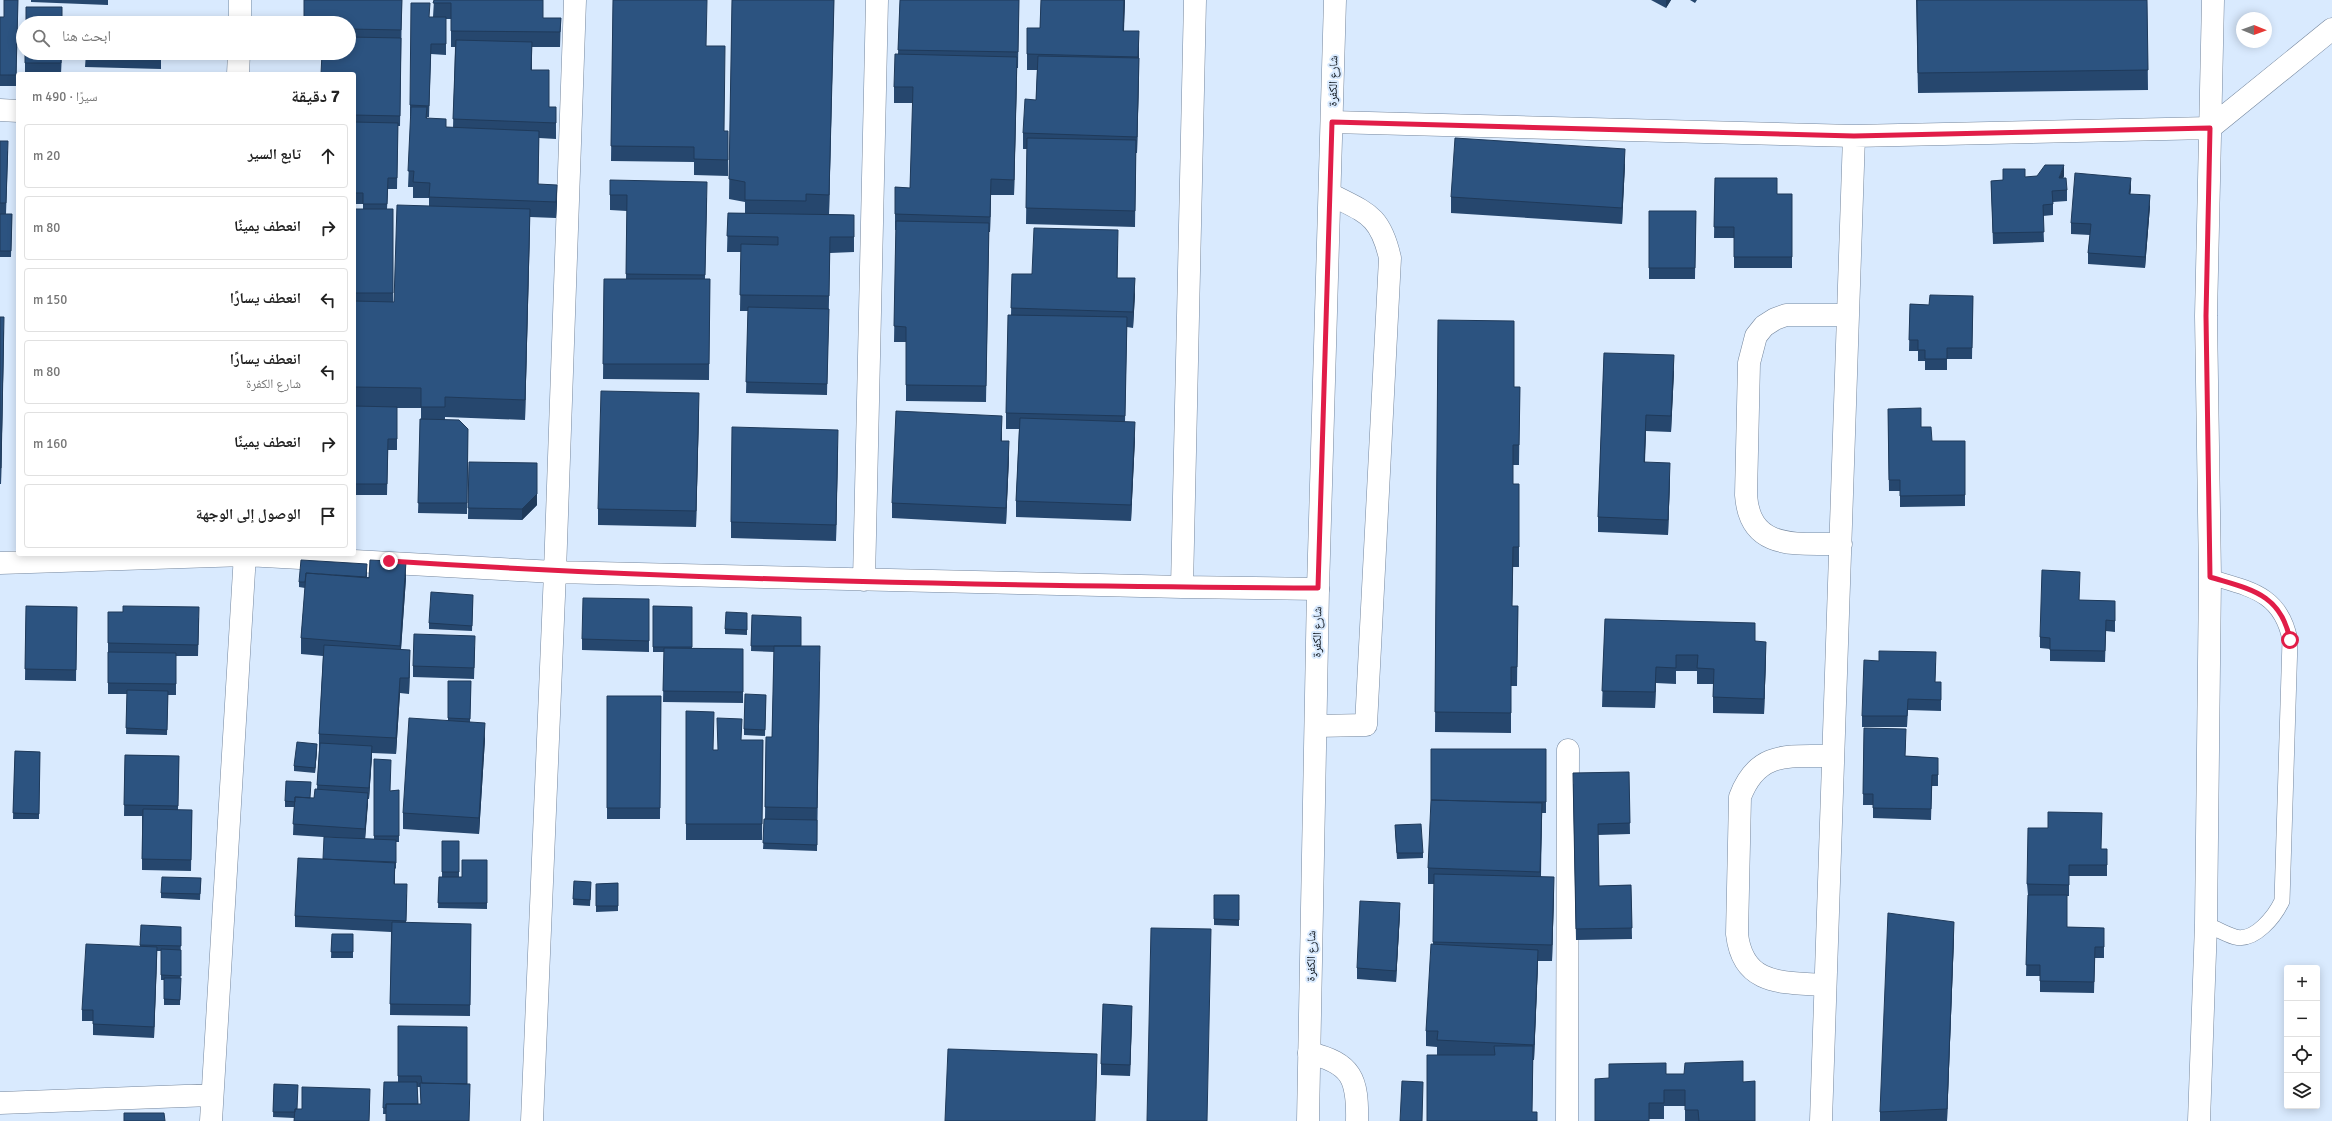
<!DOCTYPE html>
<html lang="ar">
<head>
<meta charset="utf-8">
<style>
	body { margin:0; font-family:Signika,"Noto Naskh Arabic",sans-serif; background:#f6f6f6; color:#222; direction:rtl }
	.controls { position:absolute; right:12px; bottom:12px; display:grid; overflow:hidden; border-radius:4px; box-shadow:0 2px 10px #0003 }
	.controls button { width:36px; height:36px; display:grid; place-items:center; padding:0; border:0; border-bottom:1px solid #e0e0e0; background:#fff; color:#222; font:20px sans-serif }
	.compass { position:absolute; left:2236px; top:12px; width:36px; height:36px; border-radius:50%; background:#fff; box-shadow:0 2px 10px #0003; rotate:91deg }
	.stop { position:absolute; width:12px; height:12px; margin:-9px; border:3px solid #e11d48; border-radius:50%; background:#fff }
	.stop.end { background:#e11d48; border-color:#fff; box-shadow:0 1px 4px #0008 }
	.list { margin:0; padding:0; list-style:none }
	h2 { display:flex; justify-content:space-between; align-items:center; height:52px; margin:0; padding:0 16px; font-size:17px }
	h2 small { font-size:13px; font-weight:400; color:#767676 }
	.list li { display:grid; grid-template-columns:26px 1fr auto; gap:12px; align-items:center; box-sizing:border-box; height:64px; margin:0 8px 8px; padding:0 8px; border:1px solid #e0e0e0; border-radius:4px }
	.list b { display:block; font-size:15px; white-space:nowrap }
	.list p { margin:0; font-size:13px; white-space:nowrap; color:#767676 }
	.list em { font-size:13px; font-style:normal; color:#767676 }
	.icon { flex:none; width:22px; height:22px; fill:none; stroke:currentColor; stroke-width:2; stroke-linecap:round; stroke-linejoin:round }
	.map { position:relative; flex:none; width:2332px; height:1121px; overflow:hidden; direction:ltr }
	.search { position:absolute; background:#fff; box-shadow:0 2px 10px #0003; left:16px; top:16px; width:340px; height:44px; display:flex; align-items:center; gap:10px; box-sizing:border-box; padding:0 14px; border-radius:22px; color:#767676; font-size:15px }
	.panel { position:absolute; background:#fff; box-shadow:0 2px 10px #0003; left:16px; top:72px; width:340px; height:484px; border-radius:4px; direction:rtl }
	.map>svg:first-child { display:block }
</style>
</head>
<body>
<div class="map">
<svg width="2332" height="1121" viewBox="0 0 2332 1121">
	<rect width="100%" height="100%" fill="#d9eafe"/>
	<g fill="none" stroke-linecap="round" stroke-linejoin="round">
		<g stroke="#75879e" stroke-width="16">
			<path id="service" d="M2206,924C2215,928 2225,934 2235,937C2255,942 2275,916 2282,901L2290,640C2281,593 2249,589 2210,577"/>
		</g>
		<g stroke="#75879e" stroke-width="23">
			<path id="minor" d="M240,23V0
				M238,74L239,53
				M0,110L18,111
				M1332,122L1854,136L2210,128L2332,29
				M1841,544C1798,543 1750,552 1746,495L1749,363L1756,336L1764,326L1775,319L1786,315H1847
				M0,563L245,555L555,572L1182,587L1318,589
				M864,580L877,0
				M1182,587L1195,0
				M1316,726L1366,725L1390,258C1380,214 1366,213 1330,194
				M1825,985C1784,982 1743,987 1737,934L1740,797C1758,749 1790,757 1833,756
				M1309,1053C1352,1063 1358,1079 1357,1121
				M0,1103L211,1095
				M211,1121L245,554
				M532,1121L555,572L575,0
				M1567,1121L1568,750
				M1821,1121L1854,136
				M2199,1121L2206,924L2210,577L2206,316L2213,0"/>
		</g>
		<g stroke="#75879e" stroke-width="23">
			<path id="tertiary" d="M1308,1121L1318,589L1335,0"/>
		</g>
		<use href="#service" stroke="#fff" stroke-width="15"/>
		<use href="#minor" stroke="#fff" stroke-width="22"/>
		<use href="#tertiary" stroke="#fff" stroke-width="22"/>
	</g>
	<path fill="#26476e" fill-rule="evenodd" d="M4,0H18L16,86H0V17H4Z
		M31,0H108V5L31,2Z
		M402,0L400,126H398L397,189H388L387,209H393V302H394L429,206V198H413V187H408L411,116H410V105L430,17H433L434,0L543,18H561L560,47H532V70L549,107H556V139L539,138L538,184L557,201L556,218L530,217L525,420L445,417V420L468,429L467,514L418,513L421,419V408H397V450H388L387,495H354V209H363V204H354V74L349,53V23ZM446,19H451V47H455L453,128L446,127L427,118V117H429L431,54L446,55Z
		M613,0L706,46L724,131H728V176L694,175V162L611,161Z
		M732,0H834L829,214L854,215V252L830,253L827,395L746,393L748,311H740L741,252H727L728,213H745V202L729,199Z
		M900,0H1019L1018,68H1017L1014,195H991L990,232H989L986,402L906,401V342H894L896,230H895V187L910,188L913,103H894V87L898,54Z
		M1041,0H1125L1124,31L1139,47V74L1137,153H1136L1135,227L1026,224L1027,149H1023V133L1036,100L1037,70H1027V28H1040Z
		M1651,0H1671L1666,8Z
		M1690,0H1697L1695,3Z
		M1916,0H2147L2148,90L1918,93Z
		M25,53H62L61,74H25Z
		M86,53H161V69L85,67Z
		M0,141L8,152L6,214H12L11,257H0Z
		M1625,164L1622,224L1451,213V197Z
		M2003,169L2025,177L2064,176L2063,178L2067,190V201L2053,202V215L2043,216L2044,242L1993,244L1991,181L2003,180Z
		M1715,178L1777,194H1792V268H1734V238H1714Z
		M610,180L707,198L705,279H710L709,380L603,379L604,279H626L627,211L610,210Z
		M2131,189L2130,194L2150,206L2145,268L2088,264V253L2090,235L2071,234V223Z
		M1649,211H1696L1695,279H1649Z
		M1118,246L1117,278L1135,294L1133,328L1127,327L1125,422L1135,438L1131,521L1016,517V501L1019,429H1006V413L1011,315L1012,274H1032Z
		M1973,296L1972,359H1947V370H1925V361H1918V351H1909L1910,304L1929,305Z
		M0,317L4,333L1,484H0Z
		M1438,320L1514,387H1520L1519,465H1513V484H1519V567H1513L1512,606H1518L1517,686H1511V733L1435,732Z
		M1604,353L1674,371L1671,432L1646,431L1645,462L1670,479L1668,535L1598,532V517Z
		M699,409L696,527L598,525V509Z
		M1888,409L1921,427L1932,441H1965V506L1900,507V491H1889Z
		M1002,431V441L1009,457L1006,524L892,518V503Z
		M838,446L836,541L731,538V522Z
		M469,462L537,505L522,520L468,519Z
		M367,569V577L406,578L401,650L410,666L409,694L400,693L396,754L372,753L369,799H368L365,839H374V759L390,791L399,790V842H396V869L395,868V884L407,895L406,923L471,924L470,1016L390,1015L391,932L295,927V916L323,859L338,838L293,835L294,807H285V801L310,798H314L317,789L319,750V734L323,656L301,654V638L305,588L299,587V582Z
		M649,599V652L582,650V639Z
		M473,600L472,631L429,629V623Z
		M2079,600L2115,601V632L2106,631L2105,662L2050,661V649L2040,648V637Z
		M26,606L77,607L76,681L25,680Z
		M653,606L692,607V648L743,649V703L663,702L664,652H653Z
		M747,613V635L725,634V629Z
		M752,615L801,646L820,662L817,851L763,849L765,819L766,737H772L774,652L751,651Z
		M199,618L198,656H176V695H168L167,735L126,734L127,694H108V643Z
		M1605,619L1755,641L1766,657L1764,714L1713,713V684H1697V671H1676V684L1656,683L1655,708L1602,707Z
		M475,647L474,679L413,677V666Z
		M1936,663L1935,682H1941V711L1908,710L1907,727H1862V716Z
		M448,681H471L470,722L485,739L479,834L403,829V813L448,721Z
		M766,695L765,736L744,735V729Z
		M607,696H661L660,819H607Z
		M686,711L713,750H718L741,740H763L762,840H686Z
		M1864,728L1906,740L1905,756L1938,758V786H1932L1931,820L1873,818V805H1863Z
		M1546,749V813H1542L1541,876L1554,893L1552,961H1538L1534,1060H1533L1532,1112L1537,1121L1437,1055V1047L1426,1046V1031L1433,944L1434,884H1428V868Z
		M317,750L315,773L294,771V766Z
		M15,751L40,752L39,819H13Z
		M125,755L179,756L178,810H192L191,871L142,870V816H124Z
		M1629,772L1630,834L1598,835L1599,886L1631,885L1632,939L1576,940L1573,784Z
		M1395,830L1423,853V858L1397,859Z
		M442,841H459V877H462L487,860V909L438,908L439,877H442Z
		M2102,849H2107V876H2069V896H2067V927L2104,928V958H2095L2094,993L2040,992V976H2026L2028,895L2027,884Z
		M201,878L200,900L161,898V893Z
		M574,881L591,888L590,906L573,905Z
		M618,883V911L596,912V884Z
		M1214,895H1239V926L1214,925Z
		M1400,913L1396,982L1357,979V968Z
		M181,927L180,1005H164V980H161V951H157L154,1038L93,1035V1021H82V1010L140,946V945Z
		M332,934H353V958H331Z
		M1954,937L1947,1121H1880V1112Z
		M1132,1016L1130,1076L1101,1075V1064Z
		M398,1026L467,1084L386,1121V1114H383L384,1082H398ZM417,1087H420L421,1104H418Z
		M1609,1064L1666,1074L1743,1082L1755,1121H1685V1106H1664V1119H1649L1609,1078Z
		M274,1084L297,1109H302L370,1100L369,1121H294V1118L273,1117Z"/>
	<path fill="#1f3a5a" d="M18,0L16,86V75Z
		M834,0L829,215V195Z
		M1124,0H1125L1123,47V31Z
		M1666,0H1671L1666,8Z
		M1139,31V47L1138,73V57Z
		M532,42V58L531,85V70Z
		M1017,57V73L1014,195V180Z
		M1139,58V74L1137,153V137Z
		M539,131V146L538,200V184Z
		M1625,149V164L1622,224V208Z
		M2064,165V176L2059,189V178Z
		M2131,178V189L2129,205V194Z
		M991,179V195L990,232V217Z
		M557,185V201L556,218V202Z
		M2150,195V206L2145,268V257Z
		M530,209V229L525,420V400Z
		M1118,230V246L1117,293V278Z
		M1135,278V294L1133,328V312Z
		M4,317V333L1,484V468Z
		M1674,355V371L1671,432V416Z
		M699,393V409L696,527V511Z
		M1646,415V431L1644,478V462Z
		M1002,416V431L1001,457V441Z
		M1135,422V438L1131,521V505Z
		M838,430V446L836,541V525Z
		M1009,441V457L1006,524V508Z
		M537,463V505L522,520V509Z
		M1670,463V479L1668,535V520Z
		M406,562V578L400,662V646Z
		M1766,642V657L1764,714V699Z
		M410,650V666L409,694V678Z
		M1656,667V683L1655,708V692Z
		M400,678V693L396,754V738Z
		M485,723V739L479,834V818Z
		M317,744V750L315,773V768Z
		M372,746V757L369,799V788Z
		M368,793V804L365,840V829Z
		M1542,803V819L1540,887V872Z
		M1554,877V893L1552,961V945Z
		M1400,903V913L1396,982V971Z
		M1954,922V937L1947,1121V1109Z
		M157,947V958L154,1038V1027Z
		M1538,950V965L1534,1060V1045Z
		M1132,1006V1016L1130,1076V1065Z
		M1097,1054V1070L1095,1121Z"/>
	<path fill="#2c5380" stroke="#1f3a5a" d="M4,0H18L16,75H0V17H4Z
		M304,0H402L401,30L349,29V23H304Z
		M434,0H543V18H561L560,32L451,31V3H433Z
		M613,0H707L706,46H725L724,131H728V160L694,159V147L611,146Z
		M732,0H834L829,195L806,194V201L745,200V182L729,179Z
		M900,0H1019L1018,52L898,50Z
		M1041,0H1124L1123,31H1139L1138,57L1027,54V28H1040Z
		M1917,0H2147L2148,70L1918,73Z
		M411,3H430L429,17H446V44H431L429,106L410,105Z
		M26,7H62V23H26Z
		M86,22L121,23H86Z
		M349,37L401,38L400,116L354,115V74H321L322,53H349Z
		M456,40L532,42L531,70H549V107H556V123L453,119Z
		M25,53H61V63H25Z
		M86,53H161V58L85,56Z
		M895,54L1017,57L1014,180L991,179L990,217L895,214V187L910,188L913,87H894Z
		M1038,56L1139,58L1137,137L1023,133L1025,99L1036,100Z
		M411,107H427L426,118L446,119V127L539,131L538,184L557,185L556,202L429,197L430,183L413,182L414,171H408Z
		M354,122L398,123L397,178H388L387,204H363V193H354Z
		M1027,138L1136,140L1135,211L1026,208Z
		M1455,138L1625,149L1622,208L1451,197Z
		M0,141H8L6,203H0Z
		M2045,165H2064L2059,178H2066L2067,190L2052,191L2053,204L2043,205L2044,232L1993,233L1991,181L2003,180V169H2025V177L2037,176Z
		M2075,173L2131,178L2129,194L2150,195L2145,257L2088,253L2091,224L2071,223Z
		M1715,178H1777V194H1792V257H1734V227H1714Z
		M610,180L707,182L705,275L626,274L627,195H610Z
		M397,205L530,209L525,400L445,397V407H421V388L354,387V301L394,302Z
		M354,209H393V293H354Z
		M1649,211H1696L1695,268H1649Z
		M728,213L854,215V237H830L829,296L740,295L741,244L778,245V237L727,236Z
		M0,214H12L11,251H0Z
		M896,221L989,223L986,386L906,385V327L894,326Z
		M1034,228L1118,230L1117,278H1135L1133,312L1011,308L1012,274H1032Z
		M604,279H710L709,364H603Z
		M1930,295L1973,296L1972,348H1947V359H1925V350H1918V340H1909L1910,304L1929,305Z
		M748,307L829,309L827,384L746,382Z
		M1008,315L1127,317L1125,416L1006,413Z
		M0,317H4L1,468H0Z
		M1438,320L1514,321V387H1520L1519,445H1513V484H1519V547H1513L1512,606H1518L1517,667H1511V713L1435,712Z
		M1604,353L1674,355L1671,416L1646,415L1644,462L1670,463L1668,520L1598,517Z
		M601,391L699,393L696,511L598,509Z
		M354,406L397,407V439H388L387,484H354Z
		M1921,408V427H1931L1932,441H1965V495L1900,496V480H1889L1888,409Z
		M896,411L1002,416L1001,441H1009L1006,508L892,503Z
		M1020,418L1135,422L1131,505L1016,501Z
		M420,419L459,420L468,429L467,503H418Z
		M732,427L838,430L836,525L731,522Z
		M469,462L537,463V494L522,509L468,508Z
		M301,560L367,564L366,577L306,573L305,582H299Z
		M370,560L406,562L400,646L301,638L306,573L369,578Z
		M2042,570L2080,572L2079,600L2115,601V621L2106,620L2105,651L2050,650V638L2040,637Z
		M431,592L473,595L472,626L429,623Z
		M583,598L649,599V641L582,639Z
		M26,606L77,607L76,670L25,669Z
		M123,606L199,607L198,645L108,643V612H123Z
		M653,606L692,607V647H653Z
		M726,612L747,613V630L725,629Z
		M752,615L801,617V646H751Z
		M1605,619L1755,623V641L1766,642L1764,699L1713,697L1714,669L1697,668L1698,655H1676V668L1656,667L1655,692L1602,691Z
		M414,634L475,636L474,668L413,666Z
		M324,645L410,650L409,678H400L396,738L319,734Z
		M774,646H820L817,808L765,807L766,737H772Z
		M664,648L743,649V692L663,691Z
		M1879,651L1936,652L1935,682H1941V700L1908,699L1907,716H1862L1864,660L1879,661Z
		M108,652L176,653V684L108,683Z
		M448,681H471L470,719L448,718Z
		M127,690L168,691L167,730L126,728Z
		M745,694L766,695L765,730L744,729Z
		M607,696H661L660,808H607Z
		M686,711L714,712L713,750H718L717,718L742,719L741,740H763L762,824H686Z
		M409,718L485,723L479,818L403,813Z
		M1864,728L1906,729L1905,756L1938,758V775H1932L1931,809L1873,808V794H1863Z
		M297,742L317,744L315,768L294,766Z
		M320,743L372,746L369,788L317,785Z
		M1431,749H1546V802H1516L1431,800Z
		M15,751L40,752L39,814L13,813Z
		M125,755L179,756L178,806L124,805Z
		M374,759L391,760L390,791L399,790V836H374Z
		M1629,772L1630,823L1598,824L1599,886L1631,885L1632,928L1576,929L1573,773Z
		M286,781L311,782L310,798L295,797V802L285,801Z
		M315,789L368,793L365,829L293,824L295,797L314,798Z
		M1431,800L1542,803L1540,872L1428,868Z
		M143,809L192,810L191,860L142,859Z
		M2048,812L2102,813L2101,849H2107V865H2069V885L2027,884L2028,828H2048Z
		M764,819L817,820V845L763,843Z
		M1421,824L1423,853H1397L1395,825Z
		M324,837L396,840V863L323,859Z
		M442,841H459V872H442Z
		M298,858L395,862L394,884H407L406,921L295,916Z
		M462,860H487V903H438L439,877H462Z
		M1434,874L1554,877L1552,945L1433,942Z
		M162,877L201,878L200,894L161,893Z
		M574,881L591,882L590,900L573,899Z
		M618,883V906H596V884Z
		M1214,895H1239V920L1214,919Z
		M2028,895H2067V927L2104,928V947H2095L2094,982L2040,981V965H2026Z
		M1360,901L1400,903L1396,971L1357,968Z
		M1888,913L1954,922L1947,1109L1880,1112Z
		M392,922L471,924L470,1005L390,1004Z
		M141,925L181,927V946L140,945Z
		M1151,928L1211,929L1207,1121H1147Z
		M332,934H353V952H331Z
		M86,944L157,947L154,1027L93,1024V1010H82Z
		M1431,944L1538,950L1534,1045L1437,1040L1438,1031H1426Z
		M161,949L181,950V976L161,975Z
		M164,978H181L180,1000L164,999Z
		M1103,1004L1132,1006L1130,1065L1101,1064Z
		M398,1026L467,1027V1084L422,1083L421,1076H398Z
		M1494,1046H1533L1532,1112H1537V1121H1427V1055H1495Z
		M948,1049L1097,1054L1095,1121H945Z
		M1743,1061V1082L1755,1081V1121H1699L1698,1110H1685V1090H1664V1103H1649V1121H1595V1079L1609,1078V1064L1666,1063V1074H1684L1685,1063Z
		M1402,1081L1423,1082L1422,1121H1400Z
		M384,1082H417L418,1104H386V1108H383Z
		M420,1083L470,1084L469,1121H386V1104H421Z
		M274,1084L298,1085L297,1109H295V1112H273Z
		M302,1087L370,1089L369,1121H294L295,1109H302Z
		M124,1113H164L165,1121H124Z"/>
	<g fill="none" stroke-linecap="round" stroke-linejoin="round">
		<path stroke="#e11d48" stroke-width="5" d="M389,561C698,581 1008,586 1318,588L1332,122L1854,136L2210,128L2206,316L2210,577C2249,589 2281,593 2290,640"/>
	</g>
	<g text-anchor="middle" stroke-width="4" stroke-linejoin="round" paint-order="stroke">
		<g font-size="12" fill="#0c131b" stroke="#d9eafe">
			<text transform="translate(1333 81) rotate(-89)" y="4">شارع الكفرة</text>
			<text transform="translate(1317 632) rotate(-89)" y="4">شارع الكفرة</text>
			<text transform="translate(1311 956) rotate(-89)" y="4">شارع الكفرة</text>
		</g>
	</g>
</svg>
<div class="controls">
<button>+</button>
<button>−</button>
<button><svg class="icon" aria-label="locate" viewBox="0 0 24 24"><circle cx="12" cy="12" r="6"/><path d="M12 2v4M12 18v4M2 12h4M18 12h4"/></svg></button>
<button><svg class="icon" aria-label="layers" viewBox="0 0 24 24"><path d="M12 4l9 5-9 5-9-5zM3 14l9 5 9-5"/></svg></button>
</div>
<svg class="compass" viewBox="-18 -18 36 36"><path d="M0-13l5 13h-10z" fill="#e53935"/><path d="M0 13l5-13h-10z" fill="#767676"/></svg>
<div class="stop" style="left:2290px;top:640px"></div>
<div class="stop end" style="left:389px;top:561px"></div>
<div class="search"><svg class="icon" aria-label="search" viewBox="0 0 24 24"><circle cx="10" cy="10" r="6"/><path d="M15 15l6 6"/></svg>ابحث هنا</div>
<section class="panel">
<h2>7 دقيقة<small>سيرًا · 490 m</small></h2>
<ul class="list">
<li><svg class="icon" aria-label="ahead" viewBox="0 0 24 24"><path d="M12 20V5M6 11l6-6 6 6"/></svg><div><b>تابع السير</b></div><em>20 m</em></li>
<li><svg class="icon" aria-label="right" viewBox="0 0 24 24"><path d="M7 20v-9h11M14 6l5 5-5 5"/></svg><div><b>انعطف يمينًا</b></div><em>80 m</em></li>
<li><svg class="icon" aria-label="left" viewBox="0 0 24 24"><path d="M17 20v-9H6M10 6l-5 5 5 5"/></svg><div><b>انعطف يسارًا</b></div><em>150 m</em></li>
<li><svg class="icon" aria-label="left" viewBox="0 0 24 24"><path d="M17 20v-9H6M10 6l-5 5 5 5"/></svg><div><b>انعطف يسارًا</b><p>شارع الكفرة</p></div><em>80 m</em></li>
<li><svg class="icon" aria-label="right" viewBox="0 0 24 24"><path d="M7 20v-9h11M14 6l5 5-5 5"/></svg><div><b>انعطف يمينًا</b></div><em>160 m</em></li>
<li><svg class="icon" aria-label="arrive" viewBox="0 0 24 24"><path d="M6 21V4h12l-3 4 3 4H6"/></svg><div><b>الوصول إلى الوجهة</b></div></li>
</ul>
</section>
</div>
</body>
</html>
